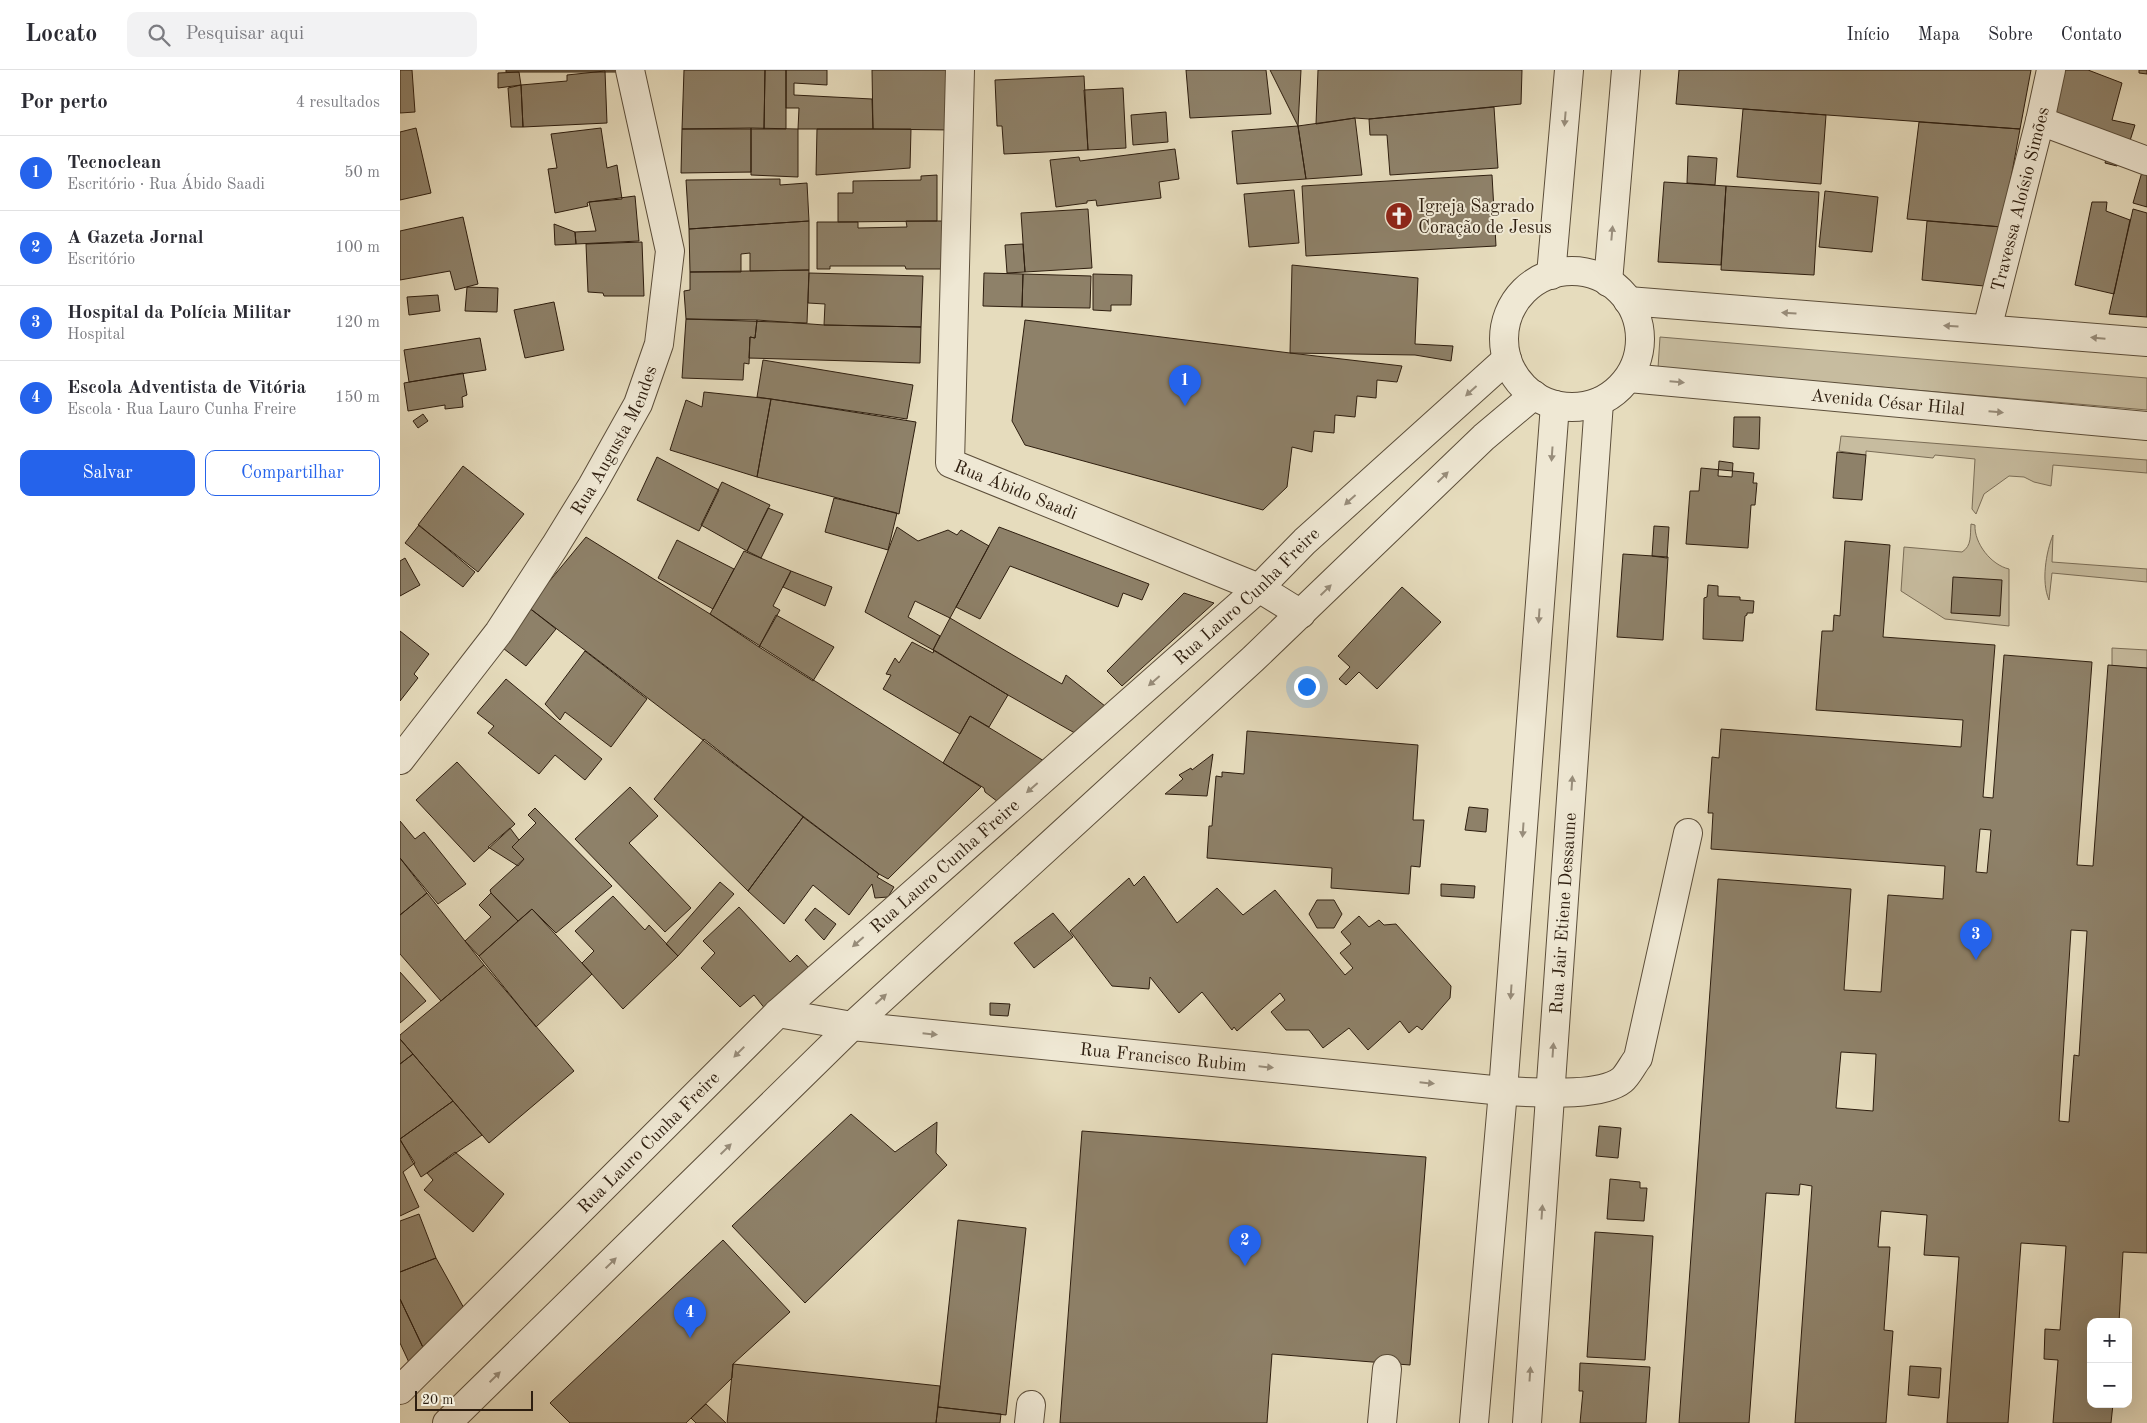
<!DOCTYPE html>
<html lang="pt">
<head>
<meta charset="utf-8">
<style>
	body { margin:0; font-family:"Old Standard TT",serif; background:#f2f2f3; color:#2b2b33 }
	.controls { position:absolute; right:15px; bottom:15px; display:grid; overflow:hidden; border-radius:10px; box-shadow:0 5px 20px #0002 }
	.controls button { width:45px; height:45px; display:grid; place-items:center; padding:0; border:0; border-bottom:1px solid #e1e1e2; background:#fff; color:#2b2b33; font:25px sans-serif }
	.scale { position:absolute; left:15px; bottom:12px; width:118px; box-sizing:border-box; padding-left:5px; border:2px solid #2e1e0f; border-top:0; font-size:14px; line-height:18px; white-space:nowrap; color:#2e1e0f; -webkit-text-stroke:4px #efe8d4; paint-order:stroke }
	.you { position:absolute; left:906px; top:616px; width:18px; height:18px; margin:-12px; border:4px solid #fff; border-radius:50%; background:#1a73e8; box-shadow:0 0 0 8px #1a73e833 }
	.badge { display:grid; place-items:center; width:32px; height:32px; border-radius:50%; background:#2563eb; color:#fff; font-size:16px; font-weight:700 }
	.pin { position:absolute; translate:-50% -41px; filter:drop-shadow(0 1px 2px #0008) }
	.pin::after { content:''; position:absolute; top:26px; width:18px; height:15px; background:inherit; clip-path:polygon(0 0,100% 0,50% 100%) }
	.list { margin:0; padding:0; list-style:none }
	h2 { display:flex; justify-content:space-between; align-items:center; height:65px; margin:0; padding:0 20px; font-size:21px }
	h2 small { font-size:16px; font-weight:400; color:#7c7c81 }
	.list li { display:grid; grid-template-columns:32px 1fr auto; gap:15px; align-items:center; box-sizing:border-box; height:75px; padding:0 20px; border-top:1px solid #e1e1e2 }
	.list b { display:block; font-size:19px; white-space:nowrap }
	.list p { margin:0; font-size:16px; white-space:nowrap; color:#7c7c81 }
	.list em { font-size:16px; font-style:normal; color:#7c7c81 }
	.actions { display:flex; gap:10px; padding:15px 20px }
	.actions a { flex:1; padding:11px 0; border:1px solid #2563eb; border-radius:10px; text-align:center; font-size:18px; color:#2563eb }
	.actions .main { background:#2563eb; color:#fff }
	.icon { flex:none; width:28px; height:28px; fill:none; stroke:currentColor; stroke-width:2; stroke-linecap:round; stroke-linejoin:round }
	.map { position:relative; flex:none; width:1747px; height:1353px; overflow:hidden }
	header { display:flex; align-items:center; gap:30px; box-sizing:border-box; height:70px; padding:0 25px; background:#fff; border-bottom:1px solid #e1e1e2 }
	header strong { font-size:24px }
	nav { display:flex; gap:28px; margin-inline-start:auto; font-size:18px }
	.search { width:350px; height:45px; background:#f2f2f3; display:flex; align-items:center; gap:12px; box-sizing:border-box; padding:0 18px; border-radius:10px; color:#7c7c81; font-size:19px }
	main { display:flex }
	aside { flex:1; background:#fff }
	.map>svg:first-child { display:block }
</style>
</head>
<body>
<header>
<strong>Locato</strong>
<div class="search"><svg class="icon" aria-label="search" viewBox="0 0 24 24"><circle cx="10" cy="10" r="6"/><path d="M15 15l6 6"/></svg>Pesquisar aqui</div>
<nav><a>Início</a><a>Mapa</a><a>Sobre</a><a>Contato</a></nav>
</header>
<main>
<aside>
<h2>Por perto<small>4 resultados</small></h2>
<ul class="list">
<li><span class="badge">1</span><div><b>Tecnoclean</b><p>Escritório · Rua Ábido Saadi</p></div><em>50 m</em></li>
<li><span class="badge">2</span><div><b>A Gazeta Jornal</b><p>Escritório</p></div><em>100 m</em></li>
<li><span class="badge">3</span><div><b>Hospital da Polícia Militar</b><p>Hospital</p></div><em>120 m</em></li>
<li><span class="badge">4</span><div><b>Escola Adventista de Vitória</b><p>Escola · Rua Lauro Cunha Freire</p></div><em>150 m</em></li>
</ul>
<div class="actions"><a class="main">Salvar</a><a>Compartilhar</a></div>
</aside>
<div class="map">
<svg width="1747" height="1353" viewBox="0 0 1747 1353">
	<rect width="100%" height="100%" fill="#e6dcbd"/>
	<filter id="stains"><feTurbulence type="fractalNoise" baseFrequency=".004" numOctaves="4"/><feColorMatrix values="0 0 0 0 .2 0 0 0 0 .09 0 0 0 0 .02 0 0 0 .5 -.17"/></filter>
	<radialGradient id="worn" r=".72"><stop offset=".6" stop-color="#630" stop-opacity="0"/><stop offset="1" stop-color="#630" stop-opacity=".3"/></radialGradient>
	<path fill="#c7bc9f" stroke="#7a6d57" d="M1260,267L1747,308V340L1258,298Z
		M1441,366L1747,390V403L1653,395L1651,416L1634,412L1624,407L1609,406L1584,424L1576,444L1572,439L1575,389L1535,385L1533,388L1466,381V385L1439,381Z
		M1571,454L1575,455C1574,473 1591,495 1609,499V556L1545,549L1501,521L1504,477L1562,482C1572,476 1570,465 1571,454Z
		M1653,465L1652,492L1747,499V512L1652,503L1649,530C1641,512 1646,482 1653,465Z
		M1712,578L1747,580V598L1712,596Z"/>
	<path fill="#8e8169" stroke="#2e1e0f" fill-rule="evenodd" d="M0,0H12L15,42L0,43Z
		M106,0H218V2H106Z
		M284,0H365L364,59H282Z
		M365,0H386V59H364Z
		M386,0H427V15L394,13V25L472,29L473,59H398L399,38H386Z
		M472,0H549L552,60L473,59Z
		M786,0H866L871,44L790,48Z
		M870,0H901L898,56Z
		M918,0H1122L1121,34L969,49L955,48L916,54Z
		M1279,0H1631L1620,59L1276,34Z
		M1659,0H1688L1722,13L1712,50L1735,55L1728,77L1649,50Z
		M1739,0H1747V4L1739,3Z
		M205,1L207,53L123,57L121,15L167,11V5Z
		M119,2L121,15L98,18V3Z
		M684,6L688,80L604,84L602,56H597L595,10Z
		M121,15L123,57H111L108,18Z
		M723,18L726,78L688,80L684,20Z
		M1094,37L1098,98L990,105L987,65H970L969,49Z
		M1343,39L1426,45L1421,114L1337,107Z
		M766,42L768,72L733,75L731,45Z
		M955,48L962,105L906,109L898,56Z
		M1519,52L1620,59L1602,157L1507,149Z
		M898,56L906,109L837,114L832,61Z
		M16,58L31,123L0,130V62Z
		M201,58L207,98L217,95L222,129L189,132L187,133L188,136L155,143L148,99L157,98L151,64Z
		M351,58V102L281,103L282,59Z
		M351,58L398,59V107L351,105Z
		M417,59H511L510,98L416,105Z
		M775,79L779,109L759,112L761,128L697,136L696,130L687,131V133L656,137L650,90L679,87L680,91Z
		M1708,81L1720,85L1717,96L1705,93Z
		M1288,86L1317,88L1315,115L1287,113Z
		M1744,95L1747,96V137L1733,133Z
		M537,105V151L438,152V123H453V111L521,110V106Z
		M1092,105L1096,176L906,186L902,116Z
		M380,109V115L407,113L409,151L289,159L286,110Z
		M1264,112L1326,116L1321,195L1258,192Z
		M1326,116L1419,122L1414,205L1321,200Z
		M894,120L899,173L849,177L844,124Z
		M1425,121L1478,127L1472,182L1419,177Z
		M235,126L239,171L176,174L175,162L196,161L189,132Z
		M1692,132H1707L1706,141L1730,150L1714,224L1675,215Z
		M688,139L692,198L625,202L621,143Z
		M1733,139L1747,143V247L1709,244Z
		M63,147L78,214L55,220L50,201L0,210V161Z
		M409,151V200L350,201V183L341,184V202H290L289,159Z
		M506,151H543L544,199H506L505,196H430V199H417V152H458V158L507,157Z
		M1527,151L1602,157L1594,200L1584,216L1522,210Z
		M154,154L175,162L176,174L155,175Z
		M242,172L244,226H204L203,223L188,222L186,174Z
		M623,174L625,202L607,203L605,175Z
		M892,195L1018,208L1015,274L1053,276L1051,291L1015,285L890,283Z
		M409,200L407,253L286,249L284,221L290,220V202Z
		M409,203L523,206L521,257L424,255L425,234L408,233Z
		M584,203L623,204L622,237L583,236Z
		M623,204L691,206L690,238L622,237Z
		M693,204L732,205L731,235H711V241L693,240Z
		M67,217L98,218L97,242L65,241Z
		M38,225L40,241L9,245L7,227Z
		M154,232L164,280L125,288L114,240Z
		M286,249L357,250L355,268L350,267L349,294L344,293L343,310L282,308Z
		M357,250L424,255L521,257L520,293L349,288L350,267L355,268Z
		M625,250L890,283L1002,296L997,312L977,310L976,328L957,326L955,347L935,345L934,363L914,361L912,382L892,377L887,417L863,440L625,375L612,351Z
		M80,268L86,300L9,312L4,280Z
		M363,290L513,315L507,349L357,327Z
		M63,303L67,325L62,327L63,337L45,339V335L8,341L4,313Z
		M304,322L371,329L357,407L270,380L286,330L302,337Z
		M371,329L516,352L499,444L357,407Z
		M23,344L28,351L18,358L13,351Z
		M1334,347H1360L1359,379L1333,377Z
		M1437,382L1466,385L1462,430L1433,428Z
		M257,387L319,420L299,461L237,430Z
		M1319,391L1333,393L1332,407L1318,406Z
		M63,396L124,444L78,502L18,455Z
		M1301,398L1354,403L1353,413H1357L1355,435H1351L1348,478L1286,474L1290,421H1299Z
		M322,412L370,435L347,481L301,455Z
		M434,428L497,443L488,480L425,462Z
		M368,438L383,444L361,488L347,481Z
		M19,455L75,502L63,517L5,473Z
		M1254,456L1269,457L1267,488L1252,486Z
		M497,457L518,471L548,460L557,465L561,460L589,476L550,548L515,531L508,547L540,566L533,580L465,542Z
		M599,457L749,514L742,530L723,523L718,537L610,496L580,549L556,537Z
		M186,467L310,544L581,717L488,809L479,804L128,537Z
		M277,470L334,499L313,539L258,508Z
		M1445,471L1490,475L1483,567L1595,575L1583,727L1593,728L1604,585L1692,592L1677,795L1693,796L1708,595L1747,598V1183L1723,1182L1719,1252H1691V1334H1713L1711,1353H1653L1658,1290L1644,1289L1645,1259L1660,1260L1666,1176L1621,1173L1608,1353H1547L1559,1187L1524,1185L1527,1145L1481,1141L1478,1177H1490L1484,1260L1493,1261L1486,1353H1395L1412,1116L1400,1114L1399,1125L1366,1123L1349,1353H1279L1318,809L1451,819L1444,920L1481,922L1488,825L1543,829L1545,796L1311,779L1313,743H1308L1312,687L1319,688L1321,659L1561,677L1563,650L1416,640L1422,561H1433L1434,545L1440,546ZM1580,759L1591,760L1587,803L1576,802ZM1671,860L1687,861L1679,986L1674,985L1669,1052L1659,1051ZM1441,982L1476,984L1473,1041L1436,1038Z
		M344,481L391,501L373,536L380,540L359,577L310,544Z
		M1223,484L1268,487L1263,570L1217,567Z
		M5,488L20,515L0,526V491Z
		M391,501L432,517L425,536L383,517Z
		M1553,507L1602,510L1600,546L1551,543Z
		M1308,515L1318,516V526L1340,527V530L1354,531L1353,543H1347V545L1345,546L1343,571L1303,569L1304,528L1307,527Z
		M1002,517L1041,552L977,619L959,602L946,615L939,609L950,597L938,586Z
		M784,523L814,533L722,616L707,601Z
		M128,537L156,559L126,596L99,575Z
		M376,545L434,577L413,611L359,577Z
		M550,548L662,614L666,605L710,640L680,666L608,625L533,580Z
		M0,561L29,584L14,604L18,608L0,631Z
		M512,572L533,583L534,580L608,625L589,657L570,646L560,664L483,619L491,605L486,604L495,588L499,593Z
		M185,581L247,629L211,677L165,642L160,650L145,634Z
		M106,609L202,689L185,710L155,685L139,704L88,663L94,656L77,643Z
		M570,646L649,694L606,738L585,722L584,718L543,693Z
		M847,661L1018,675L1013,750H1024L1020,797L1011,796L1009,824L931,818L932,798L807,788L809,756H812L816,706L822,707V702L844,704Z
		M304,669L403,747L348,821L254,729Z
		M813,684L807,726L765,724L783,709L779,705L791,698L792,700Z
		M57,692L115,754L74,792L16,730Z
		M230,717L258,746L229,773L291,838L265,862L175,769Z
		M1069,737L1088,739L1086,762L1065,760Z
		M135,738L212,816L156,863L132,839L118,851L91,823L90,820L124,789L112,777L136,753L128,745Z
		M403,747L479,804L477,807L494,817L488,827L475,828L472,814L449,845L413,815L384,854L374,845L348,821Z
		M0,751L15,769L24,762L66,814L38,834L0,788Z
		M110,758L119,770L112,777L124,789L118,796L88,777Z
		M0,788L27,823L0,845Z
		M744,806L777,853L817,818L843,845L875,820L945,905L953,898L940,883L951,874L941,862L959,846L969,857L979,850L984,855L996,854L1051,916L1050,928L1022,960L1017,956L1009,963L1000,951L968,980L949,958L923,978L909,960H886L871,942L885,930L880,923L837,961L834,957L832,960L802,922L779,943L750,907L749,919L712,916L670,861L729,808L734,816Z
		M320,812L334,824L278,886L266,874Z
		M1041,814L1075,816L1074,828L1041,826Z
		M27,823L84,895L41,931L0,884V845Z
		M91,823L118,851L79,886L65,871L91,847L79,835Z
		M213,826L245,860L249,855L278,886L223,939L182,893L194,881L175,861Z
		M917,830H934L942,844L934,858H917L909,844Z
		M339,837L390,892L397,885L410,899L366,940L354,925L340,937L301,898L315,883L303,871Z
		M415,838L436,854L424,870L405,850Z
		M132,839L192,904L136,957L79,886Z
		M653,843L673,867L634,898L614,873Z
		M84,895L174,1001L89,1073L0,969V965Z
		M0,902L26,931L0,953Z
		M590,933L610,934L608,946L590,945Z
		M0,969L13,984L0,994Z
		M13,984L53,1031L0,1069V994Z
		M53,1031L82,1065L21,1107L0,1069Z
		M451,1044L495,1082L537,1052L536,1083L547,1095L405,1233L332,1156Z
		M1199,1056L1221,1058L1218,1088L1196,1086Z
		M682,1061L1026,1087L1010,1295L872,1284L867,1353H660Z
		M0,1070L15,1093L3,1102L19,1137L0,1146Z
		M55,1082L104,1124L73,1162L24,1120L33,1110L27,1103Z
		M1210,1109L1240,1112V1118H1247L1244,1151L1207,1149Z
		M19,1144L36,1188L0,1202V1151Z
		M558,1150L626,1158L606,1345L538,1337Z
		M1195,1162L1253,1166L1245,1290L1187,1287Z
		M323,1170L390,1242L333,1294L332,1308L286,1353H170L150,1333Z
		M36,1188L65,1240L28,1288L0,1229V1202Z
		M0,1229L28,1288L12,1299L0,1273Z
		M1180,1293L1250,1297L1246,1353H1180L1183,1321H1179Z
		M333,1294L540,1316L536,1353H327Z
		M1510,1296L1541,1298L1539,1328L1508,1325Z
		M306,1334L326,1353H296L291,1348Z
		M538,1337L601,1344L600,1353H536Z"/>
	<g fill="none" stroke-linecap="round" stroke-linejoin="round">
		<g stroke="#5c4e3a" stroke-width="30">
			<g id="minor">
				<path id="s1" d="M560,0L550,393L859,518L901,544"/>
				<path d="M1640,51L1747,91"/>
				<circle cx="1172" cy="269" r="68"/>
				<path d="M1151,205L1169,0"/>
				<path d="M1208,212L1226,0"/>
				<path d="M1228,231L1747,272"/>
				<path id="s2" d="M1587,259L1640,51L1651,0"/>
				<path id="s3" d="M1229,308L1747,356"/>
				<path id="s4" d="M0,690L99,562L155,476L192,416L238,334L259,274L270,181L230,0"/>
				<path id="s5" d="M378,943L452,956L1103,1021C1132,1022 1200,1028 1222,1010C1228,1005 1233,994 1238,988L1288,763"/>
				<path id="s6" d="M0,1320L378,943L859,518L905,471L1107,289"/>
				<path d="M47,1353L452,956L853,589L1084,367L1134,325"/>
				<path d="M629,1353L631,1335"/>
				<path d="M982,1353L987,1299"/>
				<path d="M1074,1353L1103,1021L1155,335"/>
				<path id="s7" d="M1127,1353L1199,332"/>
			</g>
		</g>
		<use href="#minor" stroke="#efe8d4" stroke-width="28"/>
	</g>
	<defs><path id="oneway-solid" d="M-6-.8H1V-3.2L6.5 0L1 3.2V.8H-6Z" transform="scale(1.25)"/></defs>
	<g fill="#988d7b">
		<use href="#oneway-solid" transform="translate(1165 49) rotate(95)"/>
		<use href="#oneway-solid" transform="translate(1212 163) rotate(-85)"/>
		<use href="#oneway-solid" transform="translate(1389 243) rotate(-176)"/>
		<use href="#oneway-solid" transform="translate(1551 256) rotate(-176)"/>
		<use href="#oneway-solid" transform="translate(1698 268) rotate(-175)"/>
		<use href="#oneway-solid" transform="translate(1277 312) rotate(5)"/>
		<use href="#oneway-solid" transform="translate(1071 321) rotate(138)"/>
		<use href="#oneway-solid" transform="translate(1596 342) rotate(5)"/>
		<use href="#oneway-solid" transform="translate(1152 384) rotate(94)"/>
		<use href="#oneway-solid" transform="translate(1043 407) rotate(-44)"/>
		<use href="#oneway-solid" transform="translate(950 430) rotate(138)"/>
		<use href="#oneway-solid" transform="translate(926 520) rotate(-44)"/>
		<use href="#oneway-solid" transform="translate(1139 546) rotate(94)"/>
		<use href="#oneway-solid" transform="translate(754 611) rotate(139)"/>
		<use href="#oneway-solid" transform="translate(1172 713) rotate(-86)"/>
		<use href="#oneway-solid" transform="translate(632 718) rotate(139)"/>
		<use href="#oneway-solid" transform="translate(1123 760) rotate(94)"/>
		<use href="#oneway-solid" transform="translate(458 872) rotate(139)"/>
		<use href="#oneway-solid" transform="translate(1111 922) rotate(94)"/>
		<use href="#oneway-solid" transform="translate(481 929) rotate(-42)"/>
		<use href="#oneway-solid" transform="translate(530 964) rotate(6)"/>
		<use href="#oneway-solid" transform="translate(1153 980) rotate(-86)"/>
		<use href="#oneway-solid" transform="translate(339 982) rotate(135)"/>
		<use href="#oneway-solid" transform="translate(866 997) rotate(6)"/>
		<use href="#oneway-solid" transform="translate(1027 1013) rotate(6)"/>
		<use href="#oneway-solid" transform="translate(326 1079) rotate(-44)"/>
		<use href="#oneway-solid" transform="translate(1142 1142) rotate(-86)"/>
		<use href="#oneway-solid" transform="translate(211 1193) rotate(-44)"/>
		<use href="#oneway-solid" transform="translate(1130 1304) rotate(-86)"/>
		<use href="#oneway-solid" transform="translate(95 1307) rotate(-44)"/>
	</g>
	<defs>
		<g id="church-disc" transform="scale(1.4375)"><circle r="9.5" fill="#8f2418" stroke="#efe8d4"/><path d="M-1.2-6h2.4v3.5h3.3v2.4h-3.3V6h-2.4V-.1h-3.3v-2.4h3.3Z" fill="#fff"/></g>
	</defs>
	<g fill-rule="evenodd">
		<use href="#church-disc" x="999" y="146"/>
	</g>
	<g text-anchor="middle" stroke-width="4" stroke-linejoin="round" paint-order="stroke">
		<g font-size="18" fill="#2e1e0f" stroke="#efe8d4">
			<text dy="6" stroke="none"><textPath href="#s2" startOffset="134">Travessa Aloísio Simões</textPath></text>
			<text dy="6" stroke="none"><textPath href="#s3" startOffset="260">Avenida César Hilal</textPath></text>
			<text dy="6" stroke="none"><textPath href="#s4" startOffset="386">Rua Augusta Mendes</textPath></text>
			<text dy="6" stroke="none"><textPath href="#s1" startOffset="464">Rua Ábido Saadi</textPath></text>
			<text dy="6" stroke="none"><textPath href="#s6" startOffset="1161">Rua Lauro Cunha Freire</textPath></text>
			<text dy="6" stroke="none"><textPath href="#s6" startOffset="756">Rua Lauro Cunha Freire</textPath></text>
			<text dy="6" stroke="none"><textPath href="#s7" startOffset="511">Rua Jair Etiene Dessaune</textPath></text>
			<text dy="6" stroke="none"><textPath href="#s5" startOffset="388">Rua Francisco Rubim</textPath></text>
			<text dy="6" stroke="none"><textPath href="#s6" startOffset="351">Rua Lauro Cunha Freire</textPath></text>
		</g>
		<g font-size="18" fill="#2e1e0f" stroke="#efe8d4" text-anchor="start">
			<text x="1018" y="142">Igreja Sagrado<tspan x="1018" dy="21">Coração de Jesus</tspan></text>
		</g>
	</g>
	<rect width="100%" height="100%" filter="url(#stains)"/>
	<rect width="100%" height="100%" fill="url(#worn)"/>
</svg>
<div class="controls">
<button>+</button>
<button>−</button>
</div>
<div class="scale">20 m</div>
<div class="you"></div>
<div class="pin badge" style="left:785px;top:336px">1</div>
<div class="pin badge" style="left:845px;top:1196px">2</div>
<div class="pin badge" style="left:1576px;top:890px">3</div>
<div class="pin badge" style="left:290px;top:1268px">4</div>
</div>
</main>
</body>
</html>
